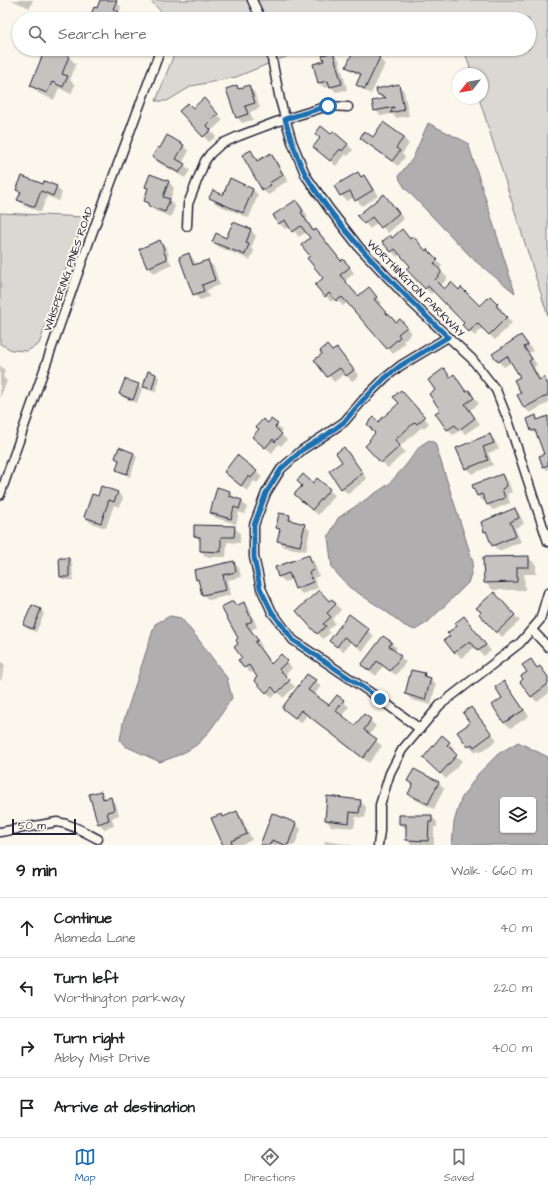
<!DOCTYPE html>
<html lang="en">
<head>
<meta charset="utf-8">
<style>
	body { margin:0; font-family:"Architects Daughter",sans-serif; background:#f2f2f2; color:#202124 }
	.controls { position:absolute; right:12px; bottom:12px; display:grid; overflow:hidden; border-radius:4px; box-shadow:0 1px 3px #0004 }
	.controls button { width:36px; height:36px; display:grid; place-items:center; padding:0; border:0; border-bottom:1px solid #e0e0e0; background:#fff; color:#202124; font:20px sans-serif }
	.compass { position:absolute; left:452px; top:68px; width:36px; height:36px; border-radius:50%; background:#fff; box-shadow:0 1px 3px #0004; rotate:239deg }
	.scale { position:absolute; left:12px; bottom:10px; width:64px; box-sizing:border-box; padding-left:4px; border:2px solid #22223b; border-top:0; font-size:11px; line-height:14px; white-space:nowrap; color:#22223b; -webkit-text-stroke:3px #fbf7ec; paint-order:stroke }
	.stop { position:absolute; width:12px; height:12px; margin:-9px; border:3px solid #1f6fb2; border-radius:50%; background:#fff }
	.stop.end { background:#1f6fb2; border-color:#fff; box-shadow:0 1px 4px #0008 }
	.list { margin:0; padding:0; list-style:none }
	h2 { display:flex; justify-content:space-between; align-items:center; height:52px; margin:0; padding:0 16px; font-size:17px }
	h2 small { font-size:13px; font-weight:400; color:#757577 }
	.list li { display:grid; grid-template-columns:26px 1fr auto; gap:12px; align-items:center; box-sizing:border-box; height:60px; padding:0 16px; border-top:1px solid #e0e0e0 }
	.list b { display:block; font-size:15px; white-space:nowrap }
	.list p { margin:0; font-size:13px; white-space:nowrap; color:#757577 }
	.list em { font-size:13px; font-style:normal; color:#757577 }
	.icon { flex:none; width:22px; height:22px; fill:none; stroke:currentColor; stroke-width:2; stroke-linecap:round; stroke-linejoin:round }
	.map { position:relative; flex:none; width:548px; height:845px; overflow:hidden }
	.search { position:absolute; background:#fff; box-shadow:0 1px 3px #0004; left:12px; right:12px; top:12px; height:44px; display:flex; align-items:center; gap:10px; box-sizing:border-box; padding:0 14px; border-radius:22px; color:#757577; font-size:15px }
	.sheet { height:292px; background:#fff }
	nav { display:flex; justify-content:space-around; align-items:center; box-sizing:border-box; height:56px; border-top:1px solid #e0e0e0; background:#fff; font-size:11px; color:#757577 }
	nav a { display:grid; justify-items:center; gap:2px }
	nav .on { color:#1f6fb2 }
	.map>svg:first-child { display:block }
</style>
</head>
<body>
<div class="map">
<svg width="548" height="845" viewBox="0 0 548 845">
	<rect width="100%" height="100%" fill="#fbf7ec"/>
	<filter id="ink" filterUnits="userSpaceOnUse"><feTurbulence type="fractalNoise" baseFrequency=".025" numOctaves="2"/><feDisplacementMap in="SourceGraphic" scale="8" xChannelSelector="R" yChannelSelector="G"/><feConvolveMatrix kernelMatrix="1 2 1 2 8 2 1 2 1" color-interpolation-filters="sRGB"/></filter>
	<g filter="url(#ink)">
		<path fill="#dbd8d3" stroke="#7e7d87" d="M150,0H548V316L479,98H482V74H472L464,49H529V19H168Z
			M176,49H305L236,77L192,86L167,101H156Z
			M0,213L85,217L39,344L27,351L12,350L0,344Z"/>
		<path fill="#b1aeb0" stroke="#787681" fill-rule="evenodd" d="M428,123L468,143L515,293L474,260L405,188L400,180L399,175L413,158Z
			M429,440L435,443L473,562L471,574L468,583L428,622L415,630L405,626L384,610L349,587L332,568L328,537L338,518L389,484L406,465L420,446Z
			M170,616L181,618L199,640L227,678L232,698C223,711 207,738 195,746C185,753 172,758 160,762L125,746L120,740L123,723L155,624Z
			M518,742L548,757V845H452L454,822L461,799L478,774L498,754ZM503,800H533V830H503Z"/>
		<path fill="#0003" d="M11,0H33L30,8Z
			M101,0H113L116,1L121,7L119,13L124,19H90L97,10Z
			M46,49H51L69,57L76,64L70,80L75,85L71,94L59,88L54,100L38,93L31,85Z
			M333,53L339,59L347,90L336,92L331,87L325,88L319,83L325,61Z
			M367,56L379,58L385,64L371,94L363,90L357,84L361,76L353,72L347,67Z
			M398,85L404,91L409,116L396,118L392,114L381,116L375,110L384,100L378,94Z
			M248,86L254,92L260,108L250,112L253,120L242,123L237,117V87L239,89Z
			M209,105L223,120L211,131L216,137L209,142L181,111Z
			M384,124L404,138L409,144L402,154L405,157L398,166L366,143L361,137L373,138Z
			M331,135L347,144L353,150L348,156L346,154L336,166L320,152L321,139Z
			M183,146L189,151L182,163L190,170L185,178L159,163L153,157Z
			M250,151L258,161L270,154L276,159L288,181L274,189L275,191L268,195L263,190Z
			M358,173L362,177L364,176L369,182L378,196L362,206L354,197L347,201L341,195Z
			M151,176L169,182L174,188L170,201L175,206L171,217L155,211L145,200L149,189L147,187Z
			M43,185L56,187L62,193L59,201L47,196L41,212L24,206L19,200L21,194L17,190Z
			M253,189L258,195L249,218L216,204L211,198Z
			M296,201L302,207L308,217L306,218L315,232L316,230L322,236L342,262L349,266L354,273L345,281L359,297L374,294L382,303L379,305L396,323L405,326L412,333L403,341L405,343L393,354L348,302L343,306L335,298L331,302L326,296L324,278L311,256V238L306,232L299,237L290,226L285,229L279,223Z
			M390,201L404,219L388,233L378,222L370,229L365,223Z
			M233,223L251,230L256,236L251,248L254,251L250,260L219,247L214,241L227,239Z
			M392,239L411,240L426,252L427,251L442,266L439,270L447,277V279L440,286L444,290L480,308L490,298L503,310L501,312L512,323L495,340L483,328L475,336L463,325L465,323L434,291L431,294L407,269L411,266L401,254L397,257L383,242Z
			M160,241L166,247L169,255L167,256L172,265L154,273L148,267Z
			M189,254L194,260L196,265L208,261L214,267L220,285L207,290L209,297L200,300L194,294Z
			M521,336L527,342L533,351L529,353L537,365L534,367L541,380L544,378L548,382V403L530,413L524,407L522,377L512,362L504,367L499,362L494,354Z
			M337,349L342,355L359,376L352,381L345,374L334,382L316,360Z
			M0,365L5,370L3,377L7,381L0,398Z
			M444,370L451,377L454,375L459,381L467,392L468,391L474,397L479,404L470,410L480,424L465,434L461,430L453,435L448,430L437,414L442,410L436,390Z
			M156,374L159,378L156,392L148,390L144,386Z
			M138,385L142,389L137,403L124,398L120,394Z
			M406,397L429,423L423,429L422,427L400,446L405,452L388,468L367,446L377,433L378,423Z
			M536,417L539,420L548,417V471L544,467L545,455L538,436L532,431L528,419Z
			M268,424L277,425L282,430L280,433L287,440L281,446L279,444L272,453L259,442Z
			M490,435L495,441L499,449L488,453L493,465L472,474L466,468Z
			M344,448L349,454L367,479L348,494L342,488Z
			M133,454L137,457L130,477L121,473L117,470L120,462L116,458Z
			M225,472H256L262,477L257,483L254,481L247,491Z
			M502,475L508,481L512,492L507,494L510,503L493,510L487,504L486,500L483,501L478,496Z
			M313,484L329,490L335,495L318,515L301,500L303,486Z
			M117,492L123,498L119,507L114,505L106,528L91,523L85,517L98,497Z
			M230,492L235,498V499L241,501L247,507L245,514L239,512L236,524L216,518L211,513Z
			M515,509L520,515L524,524L515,528L521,542L499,551L493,545L489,535L485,531Z
			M289,516L295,521V523L304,525L310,530L306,551L284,547L279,541L281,532L277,528Z
			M234,527L240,533V543L227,542L226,557H206L201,551V542L195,536Z
			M308,556L314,562L319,576L314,578L318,588L302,594L296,588L293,579L285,582L279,576Z
			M528,557L536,565V574H524L525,590H493L485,583Z
			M69,559L72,562L73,580H64L61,576Z
			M233,562L239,568L241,577L228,580L231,595L209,600L203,595L200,582L197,579L195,571Z
			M494,593L520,621L502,637L480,614Z
			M332,600L341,610L332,619L335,623L328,630L330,633L323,639L297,611L330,602Z
			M233,602L237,606L244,603L249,608L257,627L251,630L262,646L260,648L272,664L281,656L292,668L284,676L295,687L283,698L278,692L272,698L255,680L259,677L254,670L250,673L245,667L240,644Z
			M32,607L41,610L44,614L36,632L28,629L24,625Z
			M349,615L374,636L363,651L351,642L343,652L330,640Z
			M469,623L491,651L484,656L475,647L461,658L446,640Z
			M391,643L397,648L394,652L406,662L396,675L383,666L376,676L363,665Z
			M530,660L538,669L540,667L548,677V694L537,702L531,696L525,679L528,672Z
			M0,661L5,665L1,681L0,680Z
			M424,674L436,684L431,705L412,700L406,694Z
			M315,681L321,686L314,695L329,707L337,696L349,707L342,716L355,727L364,715L376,726L369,735L382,746L369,763L307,715L301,723L283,708Z
			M504,682L509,688L529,716L511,728L505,723L493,705L504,698Z
			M471,708L477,714L497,740L481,752L478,750L475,752L459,733L471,723Z
			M442,736L455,749L452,752L462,761L446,779L424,758Z
			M408,781L439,783L444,788L434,809L414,799L409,794L413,786Z
			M100,792L107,799L110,798L116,804L119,815L112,818L114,826L104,829L99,823Z
			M360,801L366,807L365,818L356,817L354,828L331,826L326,820Z
			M237,812L242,818L252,840L240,845H225L221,815L224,818Z
			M273,815L296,824L301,829L295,845H261Z
			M431,816L437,822V827H434V845H412L407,840V829L400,824Z
			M325,841L353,845H324Z"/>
		<path fill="#c6c2c0" stroke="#22223b" d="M100,0H117L113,9L119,12L116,19H89L94,7L97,8Z
			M45,49H53L69,56L62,74L68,76L63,87L52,82L47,93L30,86Z
			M354,49L366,55L368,52L380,57L365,89L356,85L361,74L346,67Z
			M333,52L342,84L330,87L328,81L318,83L313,64L324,61L322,55Z
			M399,84L404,110L390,113L394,107L374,111L372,101L386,98L377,94L376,89Z
			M237,85L238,89L249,85L255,103L245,106L248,114L236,118L226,89Z
			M204,98L218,114L206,125L211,130L203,137L179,111L188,103L193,108Z
			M383,122L404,137L396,148L400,151L392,161L360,138L364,131L373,137Z
			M321,126L331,134L333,131L348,144L342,151L340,149L330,161L313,147L320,138L315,134Z
			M167,135L184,145L176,159L185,164L179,173L152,157L158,147L160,148Z
			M251,150L257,161L271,153L283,175L269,183L271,185L262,190L242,155Z
			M358,172L361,177L364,175L373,190L355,201L350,191L340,196L334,186Z
			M150,174L169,181L163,197L170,199L165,212L148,206L149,203L144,201L148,188L145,187Z
			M22,176L43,184L44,181L57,186L53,196L41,191L35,207L17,200L21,192L16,190Z
			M230,178L253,189L243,213L209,198L213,190L223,195Z
			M384,194L399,213L381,228L372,217L364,224L357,216Z
			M296,200L303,211L301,212L313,231L316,229L341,261L343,259L350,267L340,275L358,296L369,287L377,297L374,299L388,315V314L396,322L400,319L407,327L398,334L400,337L387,349L342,297L336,301L329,293L325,297L315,285L323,278L307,258L310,256L301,245L310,238L301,226L292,232L285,220L278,224L273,215Z
			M233,222L251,229L246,243L249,244L245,255L212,242L216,233L226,238Z
			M402,229L410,239L413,236L426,251L427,249L438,260L434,263L441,271V273L435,280L444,289L451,282L459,290L461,287L480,306L490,296L498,304L496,306L507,317L489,335L477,323L469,332L462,325L464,323L428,286L425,289L406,269L410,266L395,249L391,252L382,242L390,235L392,238Z
			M160,240L164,249L163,250L167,259L147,268L139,249Z
			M189,253L193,265L208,260L215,280L202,285L204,291L193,295L179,257Z
			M521,335L528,345L524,347L532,359L529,361L539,380L544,377L548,385V395L524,408L517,395L521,393L514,380L520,377L507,356L498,362L492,354Z
			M327,345L332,351L337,348L354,370L346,376L340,368L327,377L314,360L322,354L320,351Z
			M444,368L450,377L454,374L466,392L469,390L474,398L465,404L475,418L459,430L455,425L447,430L435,413L440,410L429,394L435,390L428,380Z
			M148,371L156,374L152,389L143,387Z
			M125,379L139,384L133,400L119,394Z
			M401,390L425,417L417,424L415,422L395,440L400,446L381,463L365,446L370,441L369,440L375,433L367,424L374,417L378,422L399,403L393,397Z
			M536,415L537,420L548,416V465L543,467L539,456L544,454L535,430L531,431L527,419Z
			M263,419L268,423L271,419L278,424L275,427L282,434L275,442L273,439L265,448L252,437L259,429L256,427Z
			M490,434L494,443L483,447L488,460L465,469L456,448Z
			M119,447L134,453L127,474L116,470L119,460L115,458Z
			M344,447L363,473L341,489L329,471L342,462L336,453Z
			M237,455L257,471L251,478L248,476L241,486L224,472Z
			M303,474L313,483L317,478L330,489L312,510L294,494L302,486L297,481Z
			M502,474L507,486L502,489L505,498L487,505L482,494L477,496L472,485Z
			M101,486L118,492L114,502L109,500L101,523L84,517L92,494L98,496Z
			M217,487L230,491L229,496L242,500L239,509L234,507L231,519L210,513Z
			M515,508L519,518L510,522L516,536L492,546L486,531L484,532L481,522Z
			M279,513L290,515L289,520L305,524L300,546L277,541L280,529L276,528Z
			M194,525L235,526L234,537H221V552L200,551V537L194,536Z
			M309,555L314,570L309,572L313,582L295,589L289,573L278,577L275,567Z
			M529,556V567H517V582L484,583L483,557Z
			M59,558H69V577H60Z
			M234,561L236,572L223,575L226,590L202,595L198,579L196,580L194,570Z
			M319,590L329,601L332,599L336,604L327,613L331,617L323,624L326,626L317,634L296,611Z
			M494,592L515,615L496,633L479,614L481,612L476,608Z
			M233,601L236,606L244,602L252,621L246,624L258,640L255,642L271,664L281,654L288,661L279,669L290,680L277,693L272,687L266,693L254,680L257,677L249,665L244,668L238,660L242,658L234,647L238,644L236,640L238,638L221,607Z
			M32,605L41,609L33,629L23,625Z
			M349,614L369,629L357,646L344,637L337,647L329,641Z
			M464,616L486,645L478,651L470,641L454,653L444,640L450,636L447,633L457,626L455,623Z
			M383,636L392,642L389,646L401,656L390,671L377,661L370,671L361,665Z
			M531,659L537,668L540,666L548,677V684L531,697L520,682L523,679L521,676L527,672L522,665Z
			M411,670L425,673L424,676L431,678L425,700L405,694Z
			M307,674L316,680L308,690L329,705L337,695L344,700L336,711L355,725L364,714L371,719L364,730L377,739L363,758L301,710L295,718L282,708Z
			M504,681L524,710L504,723L492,705L502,698L495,687Z
			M471,707L492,734L474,747L472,744L468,747L457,732L470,723L463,713Z
			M442,735L450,742L447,745L457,755L440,774L423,758Z
			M414,769L439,782L428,804L408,794L413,784L407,781Z
			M101,791L103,799L111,797L114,810L107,812L109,820L98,824L89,794Z
			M327,796L361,800L359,813L350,812L349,823L325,820Z
			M237,811L247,834L231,841L233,845H223L211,818L222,814L223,817Z
			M272,813L296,823L288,845H285L272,840L270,845H260Z
			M399,815H432V822H429L428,841L406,840V824H399Z"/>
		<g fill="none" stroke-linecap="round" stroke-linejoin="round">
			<g stroke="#22223b" stroke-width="11">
				<path id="minor" d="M252,0L261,19
					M270,49L280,100L292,142L306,176L330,210L359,247L411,302L472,359L496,390L508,420L548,542
					M187,226L188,204L197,181L205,161L210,154L221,144L239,136L276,122L328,106L348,107
					M0,495L90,239L160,51
					M532,630L548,647
					M420,729L380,699L293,640L272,612L261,588L254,557V525L266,493L281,469L302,450L325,435L344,422L363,400L385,378L400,366L448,337
					M0,832L57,822C72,824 84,832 98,839
					M378,845L380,831V805L390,773L402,750L440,705L520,643L540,620L548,593"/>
			</g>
			<use href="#minor" stroke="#fbf7ec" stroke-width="8"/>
		</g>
	</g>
	<g fill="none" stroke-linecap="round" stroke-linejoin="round" filter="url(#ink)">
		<path stroke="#1f6fb2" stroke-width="5" d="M328,106L285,119C291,139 297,159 307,177C317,194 330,211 342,226C375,266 411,302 448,337L400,366L385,378L363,400L344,422L325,436L302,450L281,469L266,493L254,525V557L260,588L272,612L293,640L380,699"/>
	</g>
	<g text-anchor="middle" stroke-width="4" stroke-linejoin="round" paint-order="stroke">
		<g font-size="11" fill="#22223b" stroke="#fbf7ec">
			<text transform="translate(68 269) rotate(-71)" y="4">WHISPERING PINES ROAD</text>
			<text transform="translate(416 288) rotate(45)" y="4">WORTHINGTON PARKWAY</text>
		</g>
	</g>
</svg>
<div class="controls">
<button><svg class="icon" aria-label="layers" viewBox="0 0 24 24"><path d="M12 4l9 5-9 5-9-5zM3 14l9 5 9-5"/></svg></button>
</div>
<svg class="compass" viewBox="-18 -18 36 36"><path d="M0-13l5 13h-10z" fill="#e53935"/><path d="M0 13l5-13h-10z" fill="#757577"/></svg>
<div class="scale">50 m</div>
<div class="stop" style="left:328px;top:106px"></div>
<div class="stop end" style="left:380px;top:699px"></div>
<div class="search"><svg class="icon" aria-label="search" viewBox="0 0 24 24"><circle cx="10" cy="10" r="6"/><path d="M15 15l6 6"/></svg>Search here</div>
</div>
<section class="sheet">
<h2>9 min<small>Walk · 660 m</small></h2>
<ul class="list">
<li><svg class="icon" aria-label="ahead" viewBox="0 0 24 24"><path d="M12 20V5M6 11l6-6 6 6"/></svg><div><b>Continue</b><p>Alameda Lane</p></div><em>40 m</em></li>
<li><svg class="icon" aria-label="left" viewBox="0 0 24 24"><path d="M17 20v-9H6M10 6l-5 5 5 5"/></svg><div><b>Turn left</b><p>Worthington parkway</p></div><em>220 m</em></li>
<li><svg class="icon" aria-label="right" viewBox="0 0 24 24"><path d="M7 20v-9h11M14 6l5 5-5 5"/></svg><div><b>Turn right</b><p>Abby Mist Drive</p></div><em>400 m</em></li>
<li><svg class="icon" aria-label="arrive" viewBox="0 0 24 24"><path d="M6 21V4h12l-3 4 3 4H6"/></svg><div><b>Arrive at destination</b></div></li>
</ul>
</section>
<nav>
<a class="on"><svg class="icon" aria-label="map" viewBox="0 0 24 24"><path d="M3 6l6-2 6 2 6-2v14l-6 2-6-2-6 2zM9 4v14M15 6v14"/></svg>Map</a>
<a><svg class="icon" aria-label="directions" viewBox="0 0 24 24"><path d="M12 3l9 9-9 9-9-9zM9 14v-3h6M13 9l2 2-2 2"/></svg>Directions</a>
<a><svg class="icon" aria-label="saved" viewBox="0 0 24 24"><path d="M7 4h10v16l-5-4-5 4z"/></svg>Saved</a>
</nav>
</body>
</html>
